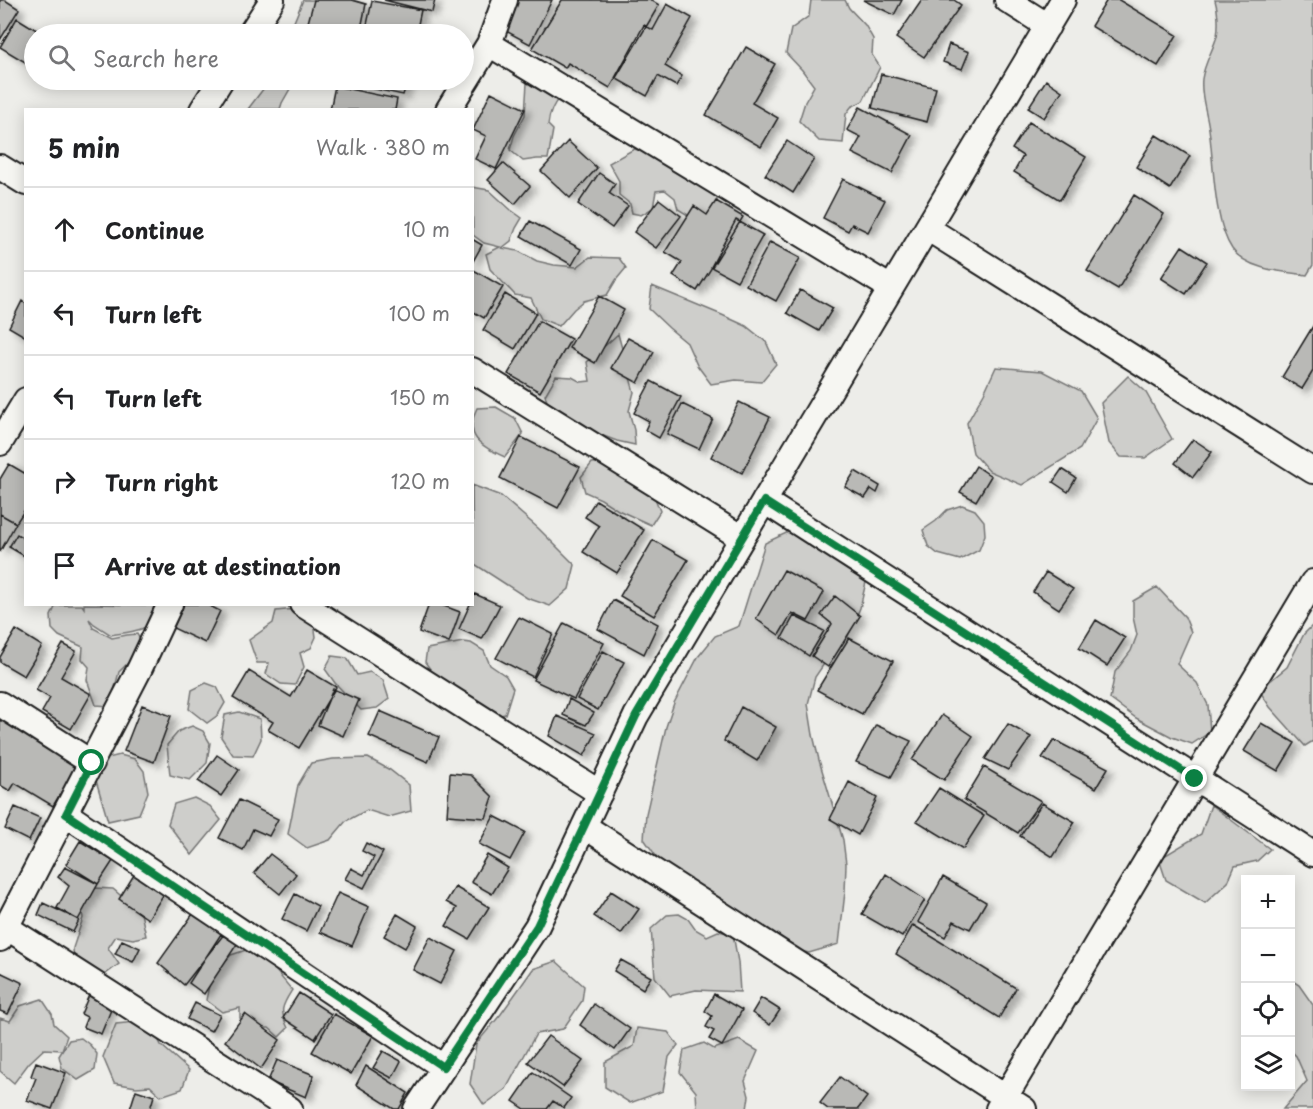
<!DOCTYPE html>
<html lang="en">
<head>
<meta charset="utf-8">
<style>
	body { margin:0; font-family:"Playpen Sans",sans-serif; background:#f2f2f2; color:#202124 }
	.controls { position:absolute; right:18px; bottom:18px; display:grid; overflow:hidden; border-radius:0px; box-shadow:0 3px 15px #0003 }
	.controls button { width:54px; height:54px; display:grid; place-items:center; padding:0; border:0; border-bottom:2px solid #e0e0e0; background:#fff; color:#202124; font:30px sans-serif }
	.stop { position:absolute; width:18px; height:18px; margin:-14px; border:4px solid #0b8043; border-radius:50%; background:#fff }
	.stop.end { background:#0b8043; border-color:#fff; box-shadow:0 2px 6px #0008 }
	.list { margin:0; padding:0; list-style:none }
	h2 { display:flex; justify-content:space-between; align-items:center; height:78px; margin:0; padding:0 24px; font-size:26px }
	h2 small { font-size:20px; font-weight:400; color:#757577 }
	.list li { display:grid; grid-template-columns:39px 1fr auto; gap:18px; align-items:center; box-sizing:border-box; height:84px; padding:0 24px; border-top:2px solid #e0e0e0 }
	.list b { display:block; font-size:22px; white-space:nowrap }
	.list em { font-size:20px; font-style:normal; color:#757577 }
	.icon { flex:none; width:33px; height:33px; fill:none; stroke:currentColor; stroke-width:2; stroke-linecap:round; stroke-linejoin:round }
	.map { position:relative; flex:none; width:1313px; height:1109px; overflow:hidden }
	.search { position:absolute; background:#fff; box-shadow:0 3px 15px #0003; left:24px; top:24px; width:450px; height:66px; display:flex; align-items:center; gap:15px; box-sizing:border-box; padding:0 21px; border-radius:33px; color:#757577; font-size:22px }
	.panel { position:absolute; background:#fff; box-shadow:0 3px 15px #0003; left:24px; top:108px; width:450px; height:498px; border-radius:0px }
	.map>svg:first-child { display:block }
</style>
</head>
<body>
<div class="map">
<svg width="1313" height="1109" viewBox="0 0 1313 1109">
	<defs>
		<filter id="shadow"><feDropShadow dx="6" dy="4" stdDeviation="3" flood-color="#0004"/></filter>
	</defs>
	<rect width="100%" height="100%" fill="#edede9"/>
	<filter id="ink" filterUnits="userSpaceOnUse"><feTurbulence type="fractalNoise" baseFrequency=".0167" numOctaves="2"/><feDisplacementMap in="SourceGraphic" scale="12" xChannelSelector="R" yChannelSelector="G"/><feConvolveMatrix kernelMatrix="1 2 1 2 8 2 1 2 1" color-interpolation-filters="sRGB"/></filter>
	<g filter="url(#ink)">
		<path fill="#cececb" stroke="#757574" stroke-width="1.5" d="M303,0H333L321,16L313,34H289Z
			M811,0H845L849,8L865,25L873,39L872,55L880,67L863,101L851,107L846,114L843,143L819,141L799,121L805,102L814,86L802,70L786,53L791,29L809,16Z
			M1215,0H1313V265L1307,275C1284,272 1247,270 1232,249C1213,221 1214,162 1209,129C1207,112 1200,96 1202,79C1204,64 1213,50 1217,36C1219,25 1218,10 1215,0Z
			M270,80H295L282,103L280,109H248Z
			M527,83H544L561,96C553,104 549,113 548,125L553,130L548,159H537L523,161L510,150L514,136L525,115Z
			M634,149L651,153L717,195V221L701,223L678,209L675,198L665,190L656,191L653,208L641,215L632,213L630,204L619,195V181L609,163Z
			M472,187L489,190L511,210L522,218L516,228L511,241L502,248L518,251L537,261L554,265L577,267L590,257L619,258L626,268L616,280L607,295L584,301L574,309L559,326L541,319L531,298L515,295L490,269L486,254L500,247L484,243L473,235Z
			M652,286L722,315L746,326L766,342L776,364L761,382L736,380L711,384L697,365L687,343L669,328L649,309Z
			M618,334L634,392L629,411L634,430L635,445L617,441L601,435L575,430L549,408L545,395L556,376L572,377L581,382L590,381L587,362Z
			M996,367L1042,371L1081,391L1097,418L1080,449L1022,485L989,471L973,453L967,423L984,393Z
			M1128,376L1145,391L1172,439L1145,458L1121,457L1109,443L1101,403Z
			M496,407L515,418L523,434L505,457C481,446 463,437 477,408Z
			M605,462L649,483L660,511L651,525L618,510L601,499L585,492L581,477L592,463Z
			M472,485L501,496L538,528L575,565L569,589L550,606L527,598L473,563Z
			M962,505L975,510L984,521L985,535L979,550L960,560L938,554L928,546L923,530L936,521L947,510Z
			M797,528L823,529L847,539L863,559L866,582L860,608L848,636L830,655L815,677L808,704L813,735L819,760L843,840L846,864L845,892L839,944L809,953L784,947L661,863L644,839L646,814L666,727L674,703L698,657L715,636L739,626L765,543Z
			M1157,587L1185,617L1191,632L1177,664L1197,683L1208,705L1210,732L1192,744L1172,737L1136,718L1110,699L1115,672L1131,651L1137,635L1133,617V601Z
			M84,604L163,605C162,609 160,615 157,618C146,632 126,632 111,635L94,624L89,619L93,628L112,638L127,635L137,634L141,642L131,660L119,672L110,706L96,705L87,680L89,667L82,659L83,647L59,636L52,629L51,616L56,605H82L84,608Z
			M295,609L314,623L316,637L311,648L300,653L304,667L295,685L281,684L266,674L269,663H257L249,640L273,623L276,611Z
			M1313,625V741L1305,746L1270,707L1259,690L1287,667L1304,634Z
			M463,642L471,643L484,651L490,665L506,676L513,688L505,714L492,717L433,673L425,662L427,649Z
			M332,656L347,658L357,675L370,672L383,680L389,699L377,708L361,710L335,683L325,669Z
			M206,683L217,687L225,703L218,715L207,723L189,709L192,690Z
			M239,712L260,719L261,739L253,756L233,755L221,737L225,715Z
			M192,726L203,731L210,743L207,763L190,780L170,775L167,745L179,731Z
			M120,755L135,759L144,771L148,792L139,814L108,821L95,777L100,760Z
			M368,758L390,770L409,785L411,811L389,817L367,810L346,821L330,840L307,848L288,834L298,785L311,763L333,759Z
			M194,798L210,806L221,820L192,855L168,824L174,804Z
			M1211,805L1270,849L1257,861L1235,866L1228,882L1205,903L1166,880L1159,859L1201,834Z
			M95,888L113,889L141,913L146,936L133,939L116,936L108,948L119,964L95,982L74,964L73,948L83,918L80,902Z
			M679,914L688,919L695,929L707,936L718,931L733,934L738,962L740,992L696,990L670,996L655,977L651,929L667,915Z
			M249,949L266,959L292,990C282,1006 279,1010 288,1028L279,1037L269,1028H257L240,1018V1008L222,1012L206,1000L211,976L231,955Z
			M556,961L584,986L582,1001L563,1029L536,1034L506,1089L484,1105L470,1084L476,1044L501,1014L533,969Z
			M1291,980L1299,985L1313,1005V1109H1283L1307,1081L1296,1056L1291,1051Z
			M42,999L52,1014L54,1024L67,1036L62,1050L44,1049L29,1063L14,1083L0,1071V1018L10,1021L20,1006Z
			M136,1022L157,1037L161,1045L189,1070L182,1089L161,1096L150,1086L136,1087L114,1083L103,1057L116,1024Z
			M637,1028L668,1032L678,1045L669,1057L663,1091L630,1103L605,1087V1062L634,1046Z
			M81,1038L90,1045L97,1054L95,1070L78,1080L62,1068L59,1056L69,1040Z
			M739,1040L758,1051L745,1081L749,1096L747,1109H697L696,1092L680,1072L684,1050L704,1043L714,1049Z"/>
		<path fill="#b9b9b6" stroke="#1c1c1c" stroke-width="1.5" filter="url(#shadow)" d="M0,0H5L19,9L0,40Z
			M314,0H352L366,4L360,34H305Z
			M384,0H435L432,12Z
			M516,0H552L530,44L504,30Z
			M562,0H651L659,5L610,88L568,63L565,68L532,49Z
			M863,0H902L894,15Z
			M922,0H954L961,5L924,57L896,38Z
			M1107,0H1119L1177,35L1158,66L1091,26Z
			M372,1L421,10L416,34H365Z
			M667,4L692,18L665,66L682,76L676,86L658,76L647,96L615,78L644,25L653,30Z
			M17,18L43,34H34V58L30,65L0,47Z
			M949,44L969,52L962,69L943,62Z
			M746,47L775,64L752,103L778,118L761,147L706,115Z
			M881,74L936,88L927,122L872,108Z
			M342,80H408L403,95L342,82Z
			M1046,80L1062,91L1044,118L1028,108Z
			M335,86L397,99L395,110H330Z
			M491,92L525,109L496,169L475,159L486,136L473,130Z
			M860,107L912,135L892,173L852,153L861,137L847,130Z
			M1029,122L1086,157L1060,200L1014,172L1023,156L1012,149Z
			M1156,135L1190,156L1170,189L1136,167Z
			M568,141L597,168L570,198L541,171Z
			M787,141L814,159L793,193L765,175Z
			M503,163L530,186L515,204L488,180Z
			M599,173L615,184L609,193L628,206L612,228L578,204Z
			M843,179L885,200L868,232L852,224L848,231L823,218Z
			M1134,195L1164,214L1118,289L1087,271Z
			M659,199L681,216L656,248L634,232Z
			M716,201L743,217L697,291L673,276L682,262L665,252L694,206L707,215Z
			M736,220L763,235L737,281L711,267Z
			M530,221L581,249L572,265L521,236Z
			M472,239L482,245L472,263Z
			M770,242L800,258L776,301L746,285Z
			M1182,246L1207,262L1186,294L1161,278Z
			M472,269L503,287L484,318L472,311Z
			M800,290L833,308L819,331L787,313Z
			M505,294L536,313L515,349L483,330Z
			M599,296L624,310L595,363L569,348Z
			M22,301L26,304V337L9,327Z
			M539,321L571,339L540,392L508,374Z
			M1313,326V371L1302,389L1282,377Z
			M628,338L654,352L638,383L611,368Z
			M651,381L681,397L659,438L645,430L649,421L634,413Z
			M739,402L770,417L742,473L711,457Z
			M682,404L713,419L699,449L667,434Z
			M521,437L580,467L558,508L500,478Z
			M1193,439L1212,452L1193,477L1175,463Z
			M9,464L26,474V508L16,523L0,514V479Z
			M976,466L991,476L976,501L960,492Z
			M1062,469L1076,478L1068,492L1053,482Z
			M855,471L880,486L877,493L871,489L865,498L845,487Z
			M596,500L644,530L617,573L583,552L599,526L585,517Z
			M0,514L16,523L0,552Z
			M17,534L26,540V557L9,547Z
			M653,540L688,560L654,616L620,596Z
			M784,570L824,592L808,621L792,613L779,635L756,619Z
			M1046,572L1073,589L1059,609L1033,592Z
			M475,594L500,605L482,639L459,629L470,604H472V599Z
			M835,596L860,616L828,667L812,656L832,624L821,615Z
			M613,600L658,624L644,654L598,629Z
			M184,604H206L220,611L205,643L173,628Z
			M429,604H439L460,612L449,643L419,632Z
			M794,616L824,631L809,656L782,638Z
			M519,617L553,634L533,677L496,658Z
			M1096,620L1125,638L1107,666L1079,648Z
			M564,623L604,643L574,699L533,680Z
			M16,630L42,646L24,676L0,662V657Z
			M849,638L893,661L862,714L817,690Z
			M63,644L76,651L61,677L91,694L71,729L42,712L50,698L36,690Z
			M603,651L624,662L598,710L577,699Z
			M307,670L336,687L299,748L268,730L273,722L233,698L249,671L291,697Z
			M333,689L359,700L343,736L318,725Z
			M569,699L594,713L586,725L563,715Z
			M142,705L171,716L154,762L124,751Z
			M741,707L776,727L757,761L724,741Z
			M380,711L439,737L428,762L369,736Z
			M942,715L973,736L944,780L912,760Z
			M557,716L596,733L584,756L549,736Z
			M0,717L79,763L53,806L15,783L10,791L0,785Z
			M1261,723L1295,743L1278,771L1244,751Z
			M1008,724L1031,737L1008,770L985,759Z
			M876,725L911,741L891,777L856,762Z
			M1054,740L1108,768L1096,788L1042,758Z
			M217,755L239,770L221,796L198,781Z
			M984,767L1041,801L1018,833L964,800Z
			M450,773L471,775L493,797L486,818L447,815Z
			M849,782L877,798L858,835L830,819Z
			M939,788L984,816L963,849L917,821Z
			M239,800L278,819L269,836L253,829L243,850L219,838Z
			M1042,803L1075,822L1053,857L1020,836Z
			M15,807L40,818L29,841L5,829Z
			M494,816L525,832L510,860L479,844Z
			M80,841L113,861L98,884L66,864Z
			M366,843L383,852L364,888L345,879L351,868L364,875L374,857L362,851Z
			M270,854L296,874L280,894L254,873Z
			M487,855L508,868L492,894L471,882Z
			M65,867L98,884L78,920L57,908L69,886L58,877Z
			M137,870L167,889L148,919L119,899Z
			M886,874L925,900L902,937L862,914Z
			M943,877L986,902L970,929L954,921L945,937L918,922Z
			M455,887L489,907L469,939L446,926L457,908L446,902Z
			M611,891L639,909L621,934L594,916Z
			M338,893L369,907L352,946L320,932Z
			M295,894L318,906L306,931L282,919Z
			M43,903L79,920L73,932L38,915Z
			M195,911L225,933L184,985L158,963Z
			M397,914L417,926L405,948L384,936Z
			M913,925L1016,988L999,1018L896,954Z
			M221,934L237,944L204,994L189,983Z
			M430,937L457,951L440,984L413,970Z
			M122,940L140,948L133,962L115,954Z
			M621,960L651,977L643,989L614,971Z
			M0,972L23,983L8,1014L0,1011Z
			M299,993L331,1014L315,1039L283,1018Z
			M714,994L742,1010L722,1046L709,1039L714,1031L706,1027L712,1016L705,1011Z
			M89,995L113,1005L101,1034L83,1027L87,1017L81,1014Z
			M761,998L780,1010L770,1025L752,1013Z
			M195,1003L220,1015L211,1031L187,1019Z
			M594,1004L630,1029L615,1050L580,1025Z
			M245,1014L280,1040L261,1069L225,1041Z
			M334,1014L373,1036L351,1074L312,1052Z
			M548,1036L583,1061L563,1087L528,1062Z
			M383,1051L401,1061L392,1078L373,1068Z
			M277,1060L314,1075L306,1097L268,1081Z
			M36,1062L66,1073L52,1109L27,1100L36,1078L31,1076Z
			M366,1066L408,1093L399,1109H394L356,1085Z
			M533,1072L571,1098L564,1108L553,1101L547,1109H525L513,1101Z
			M840,1077L867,1097L858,1109H828L820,1103Z
			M136,1090L154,1096L150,1109H130Z"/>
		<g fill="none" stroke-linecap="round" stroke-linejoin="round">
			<g stroke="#1c1c1c" stroke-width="28">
				<path id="street" d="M1007,0L1048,26
					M250,34L272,0
					M489,44L891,288
					M202,110L221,80
					M448,110L489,44L505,0
					M0,167L26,183
					M927,228L1313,471
					M472,370L742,538
					M0,443L26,400
					M764,501L1313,854
					M302,604L600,793
					M0,704L92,763
					M66,814L443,1067
					M584,826L1024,1109
					M6,927L290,1109
					M0,939L139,670L170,604
					M416,1109L537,926L636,716L1063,0
					M998,1109L1313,582"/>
			</g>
			<use href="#street" stroke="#f6f6f2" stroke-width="24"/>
		</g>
	</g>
	<g fill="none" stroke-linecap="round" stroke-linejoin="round" filter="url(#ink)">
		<path stroke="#0b8043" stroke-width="8" d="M92,763L66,814L443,1067L537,926L636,716L764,501L1195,779"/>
	</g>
</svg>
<div class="controls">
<button>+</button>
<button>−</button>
<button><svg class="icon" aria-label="locate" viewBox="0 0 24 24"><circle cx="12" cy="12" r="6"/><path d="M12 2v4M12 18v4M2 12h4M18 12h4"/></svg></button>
<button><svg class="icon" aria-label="layers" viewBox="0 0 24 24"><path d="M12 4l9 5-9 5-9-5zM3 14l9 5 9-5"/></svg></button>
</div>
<div class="stop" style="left:92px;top:763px"></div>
<div class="stop end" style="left:1195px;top:779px"></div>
<div class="search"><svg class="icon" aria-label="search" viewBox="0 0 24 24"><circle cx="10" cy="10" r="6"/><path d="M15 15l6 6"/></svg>Search here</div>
<section class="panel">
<h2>5 min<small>Walk · 380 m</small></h2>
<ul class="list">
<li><svg class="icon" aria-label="ahead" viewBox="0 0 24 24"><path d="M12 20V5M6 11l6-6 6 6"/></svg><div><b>Continue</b></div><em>10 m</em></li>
<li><svg class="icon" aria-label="left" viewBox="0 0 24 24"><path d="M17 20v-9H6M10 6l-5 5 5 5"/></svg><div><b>Turn left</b></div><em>100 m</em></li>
<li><svg class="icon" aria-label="left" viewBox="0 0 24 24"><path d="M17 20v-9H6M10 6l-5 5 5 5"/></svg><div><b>Turn left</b></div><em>150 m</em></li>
<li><svg class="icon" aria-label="right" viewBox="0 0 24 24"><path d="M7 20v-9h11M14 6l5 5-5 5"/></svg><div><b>Turn right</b></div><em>120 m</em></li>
<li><svg class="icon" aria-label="arrive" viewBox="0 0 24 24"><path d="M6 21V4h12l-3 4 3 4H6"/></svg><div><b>Arrive at destination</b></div></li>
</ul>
</section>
</div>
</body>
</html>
